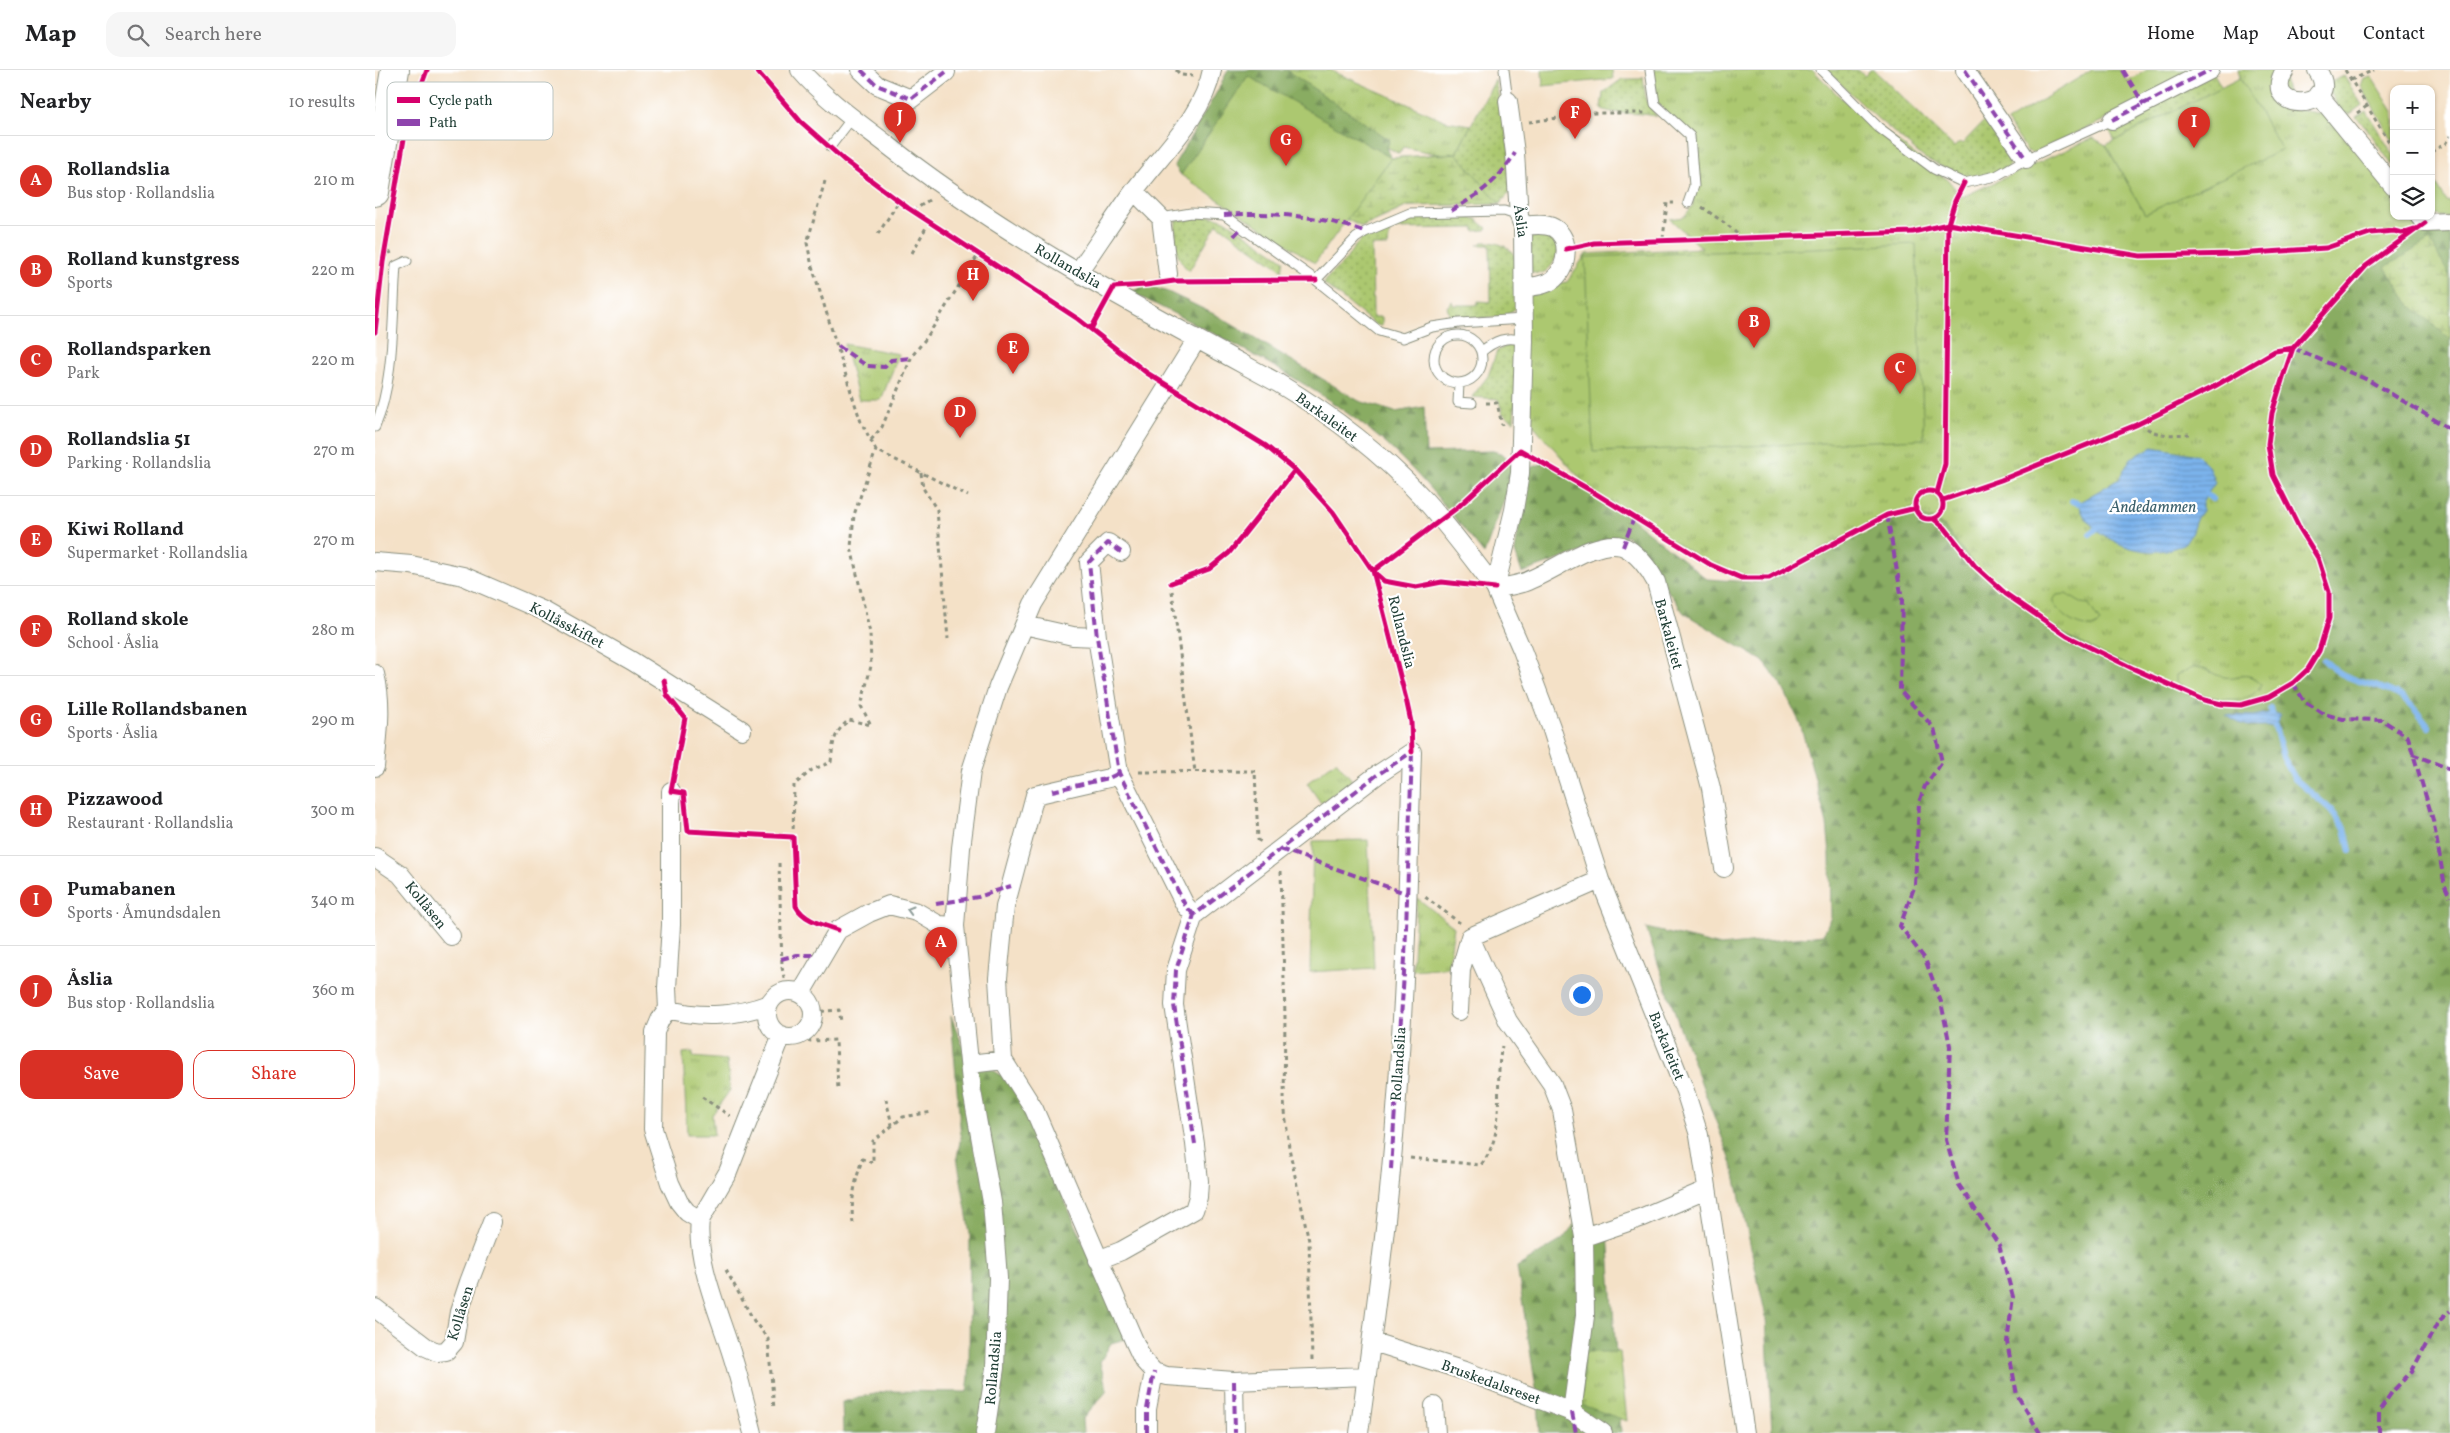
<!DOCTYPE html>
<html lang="en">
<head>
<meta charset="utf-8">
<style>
	body { margin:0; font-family:Vollkorn,serif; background:#f6f6f6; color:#202124 }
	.controls { position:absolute; right:15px; top:15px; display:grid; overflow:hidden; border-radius:10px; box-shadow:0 1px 4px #0004 }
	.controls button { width:45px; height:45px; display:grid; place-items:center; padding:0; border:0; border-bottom:1px solid #e0e0e0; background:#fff; color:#202124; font:25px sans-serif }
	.you { position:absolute; left:1206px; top:924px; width:18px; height:18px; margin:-12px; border:4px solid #fff; border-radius:50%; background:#1a73e8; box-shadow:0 0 0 8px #1a73e833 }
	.badge { display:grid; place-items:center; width:32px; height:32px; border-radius:50%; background:#d93025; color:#fff; font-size:16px; font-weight:700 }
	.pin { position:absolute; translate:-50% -41px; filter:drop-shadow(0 1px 2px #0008) }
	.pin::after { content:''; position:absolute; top:26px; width:18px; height:15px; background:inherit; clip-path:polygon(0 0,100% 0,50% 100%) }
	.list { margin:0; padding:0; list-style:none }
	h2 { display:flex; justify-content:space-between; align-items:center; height:65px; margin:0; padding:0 20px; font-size:21px }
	h2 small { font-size:16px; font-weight:400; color:#757577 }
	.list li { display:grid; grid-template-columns:32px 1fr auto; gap:15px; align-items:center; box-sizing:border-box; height:90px; padding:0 20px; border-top:1px solid #e0e0e0 }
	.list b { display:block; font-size:19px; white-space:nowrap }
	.list p { margin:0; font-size:16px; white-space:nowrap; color:#757577 }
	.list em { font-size:16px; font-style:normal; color:#757577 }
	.actions { display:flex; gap:10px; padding:15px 20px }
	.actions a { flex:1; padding:11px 0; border:1px solid #d93025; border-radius:15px; text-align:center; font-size:18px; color:#d93025 }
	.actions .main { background:#d93025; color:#fff }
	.icon { flex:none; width:28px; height:28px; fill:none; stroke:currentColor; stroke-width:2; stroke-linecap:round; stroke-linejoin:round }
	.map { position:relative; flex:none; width:2075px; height:1363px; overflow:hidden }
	header { display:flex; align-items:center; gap:30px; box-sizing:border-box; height:70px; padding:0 25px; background:#fff; border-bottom:1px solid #e0e0e0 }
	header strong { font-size:24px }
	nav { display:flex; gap:28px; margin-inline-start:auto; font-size:18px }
	.search { width:350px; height:45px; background:#f6f6f6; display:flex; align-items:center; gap:12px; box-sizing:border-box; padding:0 18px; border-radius:15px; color:#757577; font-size:19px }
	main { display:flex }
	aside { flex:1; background:#fff }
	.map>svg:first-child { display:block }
</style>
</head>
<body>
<header>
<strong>Map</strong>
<div class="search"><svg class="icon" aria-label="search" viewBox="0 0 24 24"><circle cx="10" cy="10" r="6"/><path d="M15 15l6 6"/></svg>Search here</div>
<nav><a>Home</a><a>Map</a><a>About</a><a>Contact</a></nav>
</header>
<main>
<aside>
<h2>Nearby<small>10 results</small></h2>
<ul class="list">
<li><span class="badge">A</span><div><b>Rollandslia</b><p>Bus stop · Rollandslia</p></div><em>210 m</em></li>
<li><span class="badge">B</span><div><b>Rolland kunstgress</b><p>Sports</p></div><em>220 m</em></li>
<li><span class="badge">C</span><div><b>Rollandsparken</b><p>Park</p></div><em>220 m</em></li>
<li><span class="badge">D</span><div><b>Rollandslia 51</b><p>Parking · Rollandslia</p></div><em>270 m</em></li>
<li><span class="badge">E</span><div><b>Kiwi Rolland</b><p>Supermarket · Rollandslia</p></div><em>270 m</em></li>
<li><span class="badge">F</span><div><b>Rolland skole</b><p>School · Åslia</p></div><em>280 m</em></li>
<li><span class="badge">G</span><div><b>Lille Rollandsbanen</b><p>Sports · Åslia</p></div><em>290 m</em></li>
<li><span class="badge">H</span><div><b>Pizzawood</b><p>Restaurant · Rollandslia</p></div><em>300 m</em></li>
<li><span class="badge">I</span><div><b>Pumabanen</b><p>Sports · Åmundsdalen</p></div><em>340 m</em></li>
<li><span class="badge">J</span><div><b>Åslia</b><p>Bus stop · Rollandslia</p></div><em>360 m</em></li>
</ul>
<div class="actions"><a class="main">Save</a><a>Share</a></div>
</aside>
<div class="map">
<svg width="2075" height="1363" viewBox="0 0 2075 1363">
	<defs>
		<pattern id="grass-dots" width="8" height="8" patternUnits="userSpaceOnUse" patternTransform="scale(1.25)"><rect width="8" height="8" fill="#acc86f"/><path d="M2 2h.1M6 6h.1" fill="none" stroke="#8ba45c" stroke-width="1.8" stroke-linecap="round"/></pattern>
		<pattern id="forest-firs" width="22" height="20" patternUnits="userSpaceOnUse" patternTransform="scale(1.25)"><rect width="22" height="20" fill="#89ac62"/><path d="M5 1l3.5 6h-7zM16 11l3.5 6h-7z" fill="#6f8d52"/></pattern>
		<pattern id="wetland-marsh" width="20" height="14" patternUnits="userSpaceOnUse" patternTransform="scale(1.25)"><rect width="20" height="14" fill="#acc86f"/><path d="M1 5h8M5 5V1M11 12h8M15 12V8" fill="none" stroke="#8ba45c"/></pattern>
		<pattern id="park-tufts" width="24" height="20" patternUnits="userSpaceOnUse" patternTransform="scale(1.25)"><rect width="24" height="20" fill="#acc86f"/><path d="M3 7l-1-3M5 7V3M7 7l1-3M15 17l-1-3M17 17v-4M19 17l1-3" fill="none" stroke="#8ba45c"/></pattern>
		<pattern id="water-rules" width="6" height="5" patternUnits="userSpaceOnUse" patternTransform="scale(1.25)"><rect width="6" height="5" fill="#7cb3ec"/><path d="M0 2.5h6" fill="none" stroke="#6593c0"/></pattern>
	</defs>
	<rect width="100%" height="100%" fill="#fff"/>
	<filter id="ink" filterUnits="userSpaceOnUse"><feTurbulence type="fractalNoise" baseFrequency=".02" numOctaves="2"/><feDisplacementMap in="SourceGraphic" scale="10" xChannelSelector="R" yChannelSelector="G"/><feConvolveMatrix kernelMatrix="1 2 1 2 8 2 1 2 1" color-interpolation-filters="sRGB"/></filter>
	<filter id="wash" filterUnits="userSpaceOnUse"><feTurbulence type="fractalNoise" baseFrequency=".0096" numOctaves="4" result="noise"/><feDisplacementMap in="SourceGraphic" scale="20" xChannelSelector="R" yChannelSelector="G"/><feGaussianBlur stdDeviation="1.12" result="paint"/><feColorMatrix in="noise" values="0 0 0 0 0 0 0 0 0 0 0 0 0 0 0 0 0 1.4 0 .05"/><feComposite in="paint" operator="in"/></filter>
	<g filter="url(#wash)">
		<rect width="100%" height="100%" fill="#f4e1c7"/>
		<path fill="url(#grass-dots)" stroke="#668252" d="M1451,0H1483L1490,6L1495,0H1499L1579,77L1585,72L1587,74L1613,47L1642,84L1633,98L1620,104L1596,108L1580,103L1549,88L1502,48Z
			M1838,2L1847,18L1740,71L1733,58Z
			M1268,6L1271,31L1282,47C1267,41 1236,46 1226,38L1228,23L1247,9H1265Z
			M1969,6L1987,35L1975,44L1967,43L1955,22L1956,12Z
			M1120,10L1132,67L1139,117L1125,134L1033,136L987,157L971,149L1016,88L1081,83Z
			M1991,41L2019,86L2017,95L1991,57L1981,47Z
			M837,146L850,150L909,190L907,200L842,154L814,201C798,185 800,172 801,151Z
			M1045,146L1094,148L1101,149L1112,158L1110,160L1099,161V158L1015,159L1013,176H997L998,247H1007V256L1001,255L949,214C954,203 962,200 970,191C974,186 976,180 981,175C997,158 1023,150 1045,146Z
			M1163,166L1177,168L1184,176C1183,189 1171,211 1155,201V168Z
			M1108,172C1122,172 1134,175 1141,188L1143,236L1130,247L1076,249L1072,237L1077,231L1078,235H1103V231L1116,232L1115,175H1102Z
			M1133,275L1143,277L1139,351L1128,344L1123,329L1097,327L1113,306L1122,281Z"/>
		<path fill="url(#forest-firs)" stroke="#54744b" d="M853,0H911L1015,70L1012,77L1016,88L873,6L806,105L799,95L843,20Z
			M2050,153L2065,162L2075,161V1363H1397L1391,1247L1358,1096L1304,955L1271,858L1346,876L1448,865L1456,847L1455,784L1452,754L1425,653L1406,614L1388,591L1309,543L1252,465L1147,503L1140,482L1153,399L1174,391L1253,446L1332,509L1389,513L1541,438L1570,458L1600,496L1631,524L1692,566L1829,630L1866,635L1943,488L1924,457L1898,405L1893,374L1897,343L1908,307L1918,278L1991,196Z
			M771,215L793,222L843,246L984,331L1020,342L1049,337L1051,383L1118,381L1128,384L1141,398L1109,484C1074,441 1040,396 996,361C923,303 839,264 756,222Z
			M576,946L587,974L605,991L627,1006L638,1018L655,1047L672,1095L687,1124L750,1269L736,1273L725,1292L732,1321L707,1349L708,1363H468L467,1332L512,1321L592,1322L594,1307L595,1163L582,1087L586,1067Z
			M1205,1147L1233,1161L1246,1363H1165L1163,1331L1142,1197L1187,1170Z"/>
		<path fill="url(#wetland-marsh)" stroke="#668252" d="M1081,83L1125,134L1033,136L987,157L971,149L1016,88Z
			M2055,170L2075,207V269L2036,236L2010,197Z"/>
		<path fill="url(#park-tufts)" stroke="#668252" d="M911,0H955L1071,51L1096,55L1081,83L1062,84L1028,77L1024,84L1012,77L1015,70Z
			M1279,0H1438L1466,28L1573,110L1587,127L1718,68L1731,75L1770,144L1906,79L1865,8L1863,0H1907L1916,39L1945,43L1953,48L2019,123V146H2035L2038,150L2050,153L1991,196L1918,278L1908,307L1897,343L1893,374L1898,405L1924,457L1943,488L1954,522V548L1944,581L1933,599L1918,613L1894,627L1866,635L1847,634L1829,630L1757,598L1692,566L1631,524L1600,496L1570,458L1559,449C1550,450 1543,446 1540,438L1512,445L1394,508H1366L1336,495L1215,420L1147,342L1150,218L1192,212L1211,184L1327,178L1295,149L1309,147L1318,135L1319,119L1324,111L1317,69L1282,33Z
			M469,274L524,284L506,330H484Z
			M961,691L977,710L946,733L932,713Z
			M1042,828L1079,857L1073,897L1037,900Z
			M318,982V987L352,990L355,1020L337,1045L339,1065H312L308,983Z
			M1209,1282H1245L1252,1351L1207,1335Z"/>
		<path fill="#acc86f" stroke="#668252" d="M1167,0H1237L1238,9L1168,16Z
			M1717,0H1745L1752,11L1772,0H1827L1766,33L1658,83L1652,81L1632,51Z
			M873,6L1016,88L940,193L806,105Z
			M1996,6L2019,43V73L1986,16L1989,8Z
			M1865,8L1907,80L1770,144L1731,75Z
			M2056,105L2072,132L2075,131V148L2056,144Z
			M1541,174L1549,369L1218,382L1210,187Z
			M1691,524L1706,533L1714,534L1725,552L1720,557C1701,557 1687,548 1677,531L1682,525Z
			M1818,597C1830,597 1838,605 1849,607C1859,609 1868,603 1877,607C1881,608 1883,612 1886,615C1883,619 1880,624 1875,626C1856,635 1816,624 1801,611V605Z
			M993,770L999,898L935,902L938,771Z"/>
		<path fill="url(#water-rules)" stroke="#4e7890" d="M1778,377L1823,385L1833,395L1840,413L1827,432V441C1817,450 1820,466 1808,474C1777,491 1734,476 1712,450C1708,446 1706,438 1703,433L1744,409L1756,388Z
			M1897,642L1906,645L1900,656C1879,658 1869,658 1851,645L1879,646Z"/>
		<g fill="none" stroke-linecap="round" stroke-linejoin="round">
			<path stroke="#7cb3ec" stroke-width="6" d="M1831,424L1837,429
				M1697,431L1703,433
				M1715,464L1722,458
				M1949,590C1975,617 2000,610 2028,628C2038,635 2046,648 2054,657
				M1895,638L1897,642
				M1900,656L1908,687L1920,709L1955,739L1970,758L1975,781"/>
		</g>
	</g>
	<g filter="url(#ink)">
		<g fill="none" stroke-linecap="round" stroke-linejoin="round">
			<g stroke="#8a8f7e" stroke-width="11">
				<path id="service" d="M1129,0L1133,31
					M1275,0L1280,34L1315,66L1319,116L1313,133
					M1446,0L1503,57L1559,99L1589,113L1621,106L1651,89L1737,50
					M455,77L477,48
					M786,148L816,143L849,145L941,210L981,168L990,162L1035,143L1129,141L1144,146
					M941,210L1004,261L1028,268L1057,257L1084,253L1149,249
					M1059 289a24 24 0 1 1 48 0a24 24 0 1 1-48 0Z
					M1106,282C1119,271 1132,265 1149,271
					M1084,314L1083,332L1097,333
					M0,357C20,310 17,247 21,196L32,191"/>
			</g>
			<g stroke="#8a8f7e" stroke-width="20">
				<path id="minor" d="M425,0C451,30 483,52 514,76C634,170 770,241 903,313C955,344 1005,382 1046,426C1073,455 1096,487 1120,518C1129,517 1138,516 1147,513C1174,505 1219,468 1247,476C1261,481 1275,500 1281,512L1336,718L1349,798
					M486,0L502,15L536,29L571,2
					M1590,0L1651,89
					M1910,0C1883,45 1971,41 1942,0
					M1943,24L2019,117
					M1133,31L1140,83L1144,146L1148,156L1149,271L1145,403L1139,440L1120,518L1147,580L1176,657L1225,810L1310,1021L1324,1065L1370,1363
					M1737,50L1835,0
					M759,121L786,148L793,204
					M2044,146L2050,153L2075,152
					M1148,156C1157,155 1170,153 1179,158C1196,168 1193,196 1179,209C1172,215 1159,216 1150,218
					M703,202C722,175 740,147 759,121C787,83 828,47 837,0
					M746,482L733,473L714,492L722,567L744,703L810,835L819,845
					M0,492L36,495L88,506L169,541L257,591L367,660
					M649,555L698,566L722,567
					M0,604C8,635 3,666 0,697
					M296,721V855L292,918L293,939L285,950L280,962L278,1059L295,1113L304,1132L312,1142L325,1150
					M0,787L25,804L76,866
					M392 944a23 23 0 1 1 46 0a23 23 0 1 1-46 0Z
					M426,923L463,860L494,843L514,835L542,842L564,855L580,856
					M293,939C326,949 362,946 394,934
					M1084,941L1086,899L1095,867
					M628,990L623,908L630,837L660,725L734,708L744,703
					M595,994L628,990L659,1039L760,1273L768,1290L779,1302L792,1306L859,1311L992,1306
					M1209,1167L1187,1040L1177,1014L1133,951L1095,867L1225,810
					M723,1190L746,1181L819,1140L823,1127L824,1111L820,1074L799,935L801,900L819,845L1002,705L1037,682
					M0,1238L51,1277L62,1282L71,1281L79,1272L84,1242L94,1212L117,1152
					M998,1272L1090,1301L1197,1342L1228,1363
					M859,1311L860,1363
					M1059,1336L1061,1363
					M1197,1342L1210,1246L1209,1167L1268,1147L1331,1120
					M378,1363C371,1337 365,1310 357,1285C345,1246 320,1189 325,1150L353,1102L407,965
					M610,1363L620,1298L623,1208L617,1132L597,1021L580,856L586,778L596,701L623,617L658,534L822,269
					M772,1363V1339L779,1302
					M984,1363C996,1276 1008,1188 1016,1100C1029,961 1033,821 1037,682"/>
			</g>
			<g stroke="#8a8f7e" stroke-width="30">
				<path id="primary" d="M0,122L20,0"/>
			</g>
			<path stroke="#8a8f7e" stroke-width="3" stroke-dasharray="4 4" stroke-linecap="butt" d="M801,0L806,5L818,6
				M1970,0L2019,80
				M1976,10L1999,0
				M1982,43L1992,36
				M1154,52L1219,43H1270
				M2056,82L2070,74L2075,66
				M450,111L432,173L437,196L477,325L486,352L501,380
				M1327,137L1355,157L1367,169
				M538,141L554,130
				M503,164L524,131
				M1288,169L1292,133H1299
				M12,174L16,184
				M537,183L554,152
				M1111,333H1122L1127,355
				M1766,353C1778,367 1796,365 1814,364
				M496,370L507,357L537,286L552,267L603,185
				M546,403L548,418L562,440L573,569
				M796,513L820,702
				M764,702L880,701L883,770L887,772
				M418,767L419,715L437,700L456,692C458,673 458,663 474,650L496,655L486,636L496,596L495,563L476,477L479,445L501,380L593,426
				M404,793L407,897L410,913
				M906,801L910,947L909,1032L914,1078L934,1171L937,1290
				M1050,827L1085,853
				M438,942L464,940L466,951
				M425,967L436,971L461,970L463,1021
				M327,1027L355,1046
				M511,1029L517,1055
				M1035,1088L1106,1095C1133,1061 1118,1016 1127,976
				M478,1153C475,1132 481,1109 487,1089L498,1093V1071L528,1047L557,1042
				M351,1200L379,1251L393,1269L399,1339"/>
			<use href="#service" stroke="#fff" stroke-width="9"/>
			<use href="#minor" stroke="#fff" stroke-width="18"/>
			<use href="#primary" stroke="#fff" stroke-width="28"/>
			<path stroke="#8e44ad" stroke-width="4" stroke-dasharray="8 4" stroke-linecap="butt" d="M486,0L502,15L536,29L571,2
				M1590,0L1651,89
				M1748,0L1769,35
				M1737,50L1835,0
				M1076,141C1104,124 1123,112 1140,83
				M849,145C895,142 946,145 990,162
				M859,166L867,157
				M463,276L492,296L510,297L516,290L536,288
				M1918,278L1993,310L2075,359
				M1512,445L1527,529L1525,621L1559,658L1567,692L1550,716L1544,732L1540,815L1525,856L1550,889L1566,932L1575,976L1571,1070L1584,1115L1624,1175L1638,1227L1632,1272L1642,1325L1665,1363
				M1248,477L1259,448
				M746,482L733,473L714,492L722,567L744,703L810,835L819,845
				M1918,613L1929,631L1949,644L1968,649L2007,650L2033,667L2058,750L2070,816L2075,827
				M2037,684L2075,699
				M677,721L734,708L744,703
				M905,779L1033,824
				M561,834L603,827L636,816
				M406,889L422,885H439
				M820,1074L799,935L801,900L819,845L1002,705L1037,682
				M1016,1099L1030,888L1037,682
				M859,1311L860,1363
				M1197,1342L1201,1363
				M772,1363V1339L779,1302
				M2004,1363V1341L2017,1322L2037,1301L2063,1252L2075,1241"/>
			<g stroke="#fff" stroke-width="8">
				<path id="cycleway" d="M381,0L425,51L469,90L533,138L703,249L772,303L891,376L920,400L958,442L998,501L1031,629L1036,652L1037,682
					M1191,179L1219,173L1538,162L1573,154L1765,186L1862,184L1951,178L1995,163L2019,161L2027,163L2039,159
					M716,259L739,217L771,215L799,211L941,210
					M0,262L8,192L31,57L52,0
					M1540 435a14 14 0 1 1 28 0a14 14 0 1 1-28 0Z
					M1562,423L1570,394L1573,154L1580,131L1589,113
					M1568,430L1626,410L1761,355L1840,316L1900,281L1918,278
					M1559,449L1570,458L1600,496L1631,524L1692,566L1757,598L1829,630L1847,634L1866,635L1894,627L1918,613L1933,599L1944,581L1954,548V522L1943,488L1924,457L1898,405L1893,374L1897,343L1908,307L1918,278L1991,196L2050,153
					M796,513L834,499L854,483L920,400
					M1120,518L1067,512L1041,517L1009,511L998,501L1083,437L1145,380L1215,420L1336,495L1366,508H1394L1512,445L1541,438
					M289,610L292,625L310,648L296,721L309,723L313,761L418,767L421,836C429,851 449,855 463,860"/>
			</g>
			<use href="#cycleway" stroke="#d6006c" stroke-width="5"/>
		</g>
		<defs><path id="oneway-chevron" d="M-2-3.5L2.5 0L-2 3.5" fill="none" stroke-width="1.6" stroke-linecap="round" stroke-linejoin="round" transform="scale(1.25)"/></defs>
		<use stroke="#8f9e9a" href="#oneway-chevron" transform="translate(535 840) rotate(-164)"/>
	</g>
	<g text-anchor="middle" stroke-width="4.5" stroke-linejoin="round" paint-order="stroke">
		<g font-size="15" fill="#1f3d34" stroke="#fff">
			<text transform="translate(1146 151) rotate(82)" y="5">Åslia</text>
			<text transform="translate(693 196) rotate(30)" y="5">Rollandslia</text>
			<text transform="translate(952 347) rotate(36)" y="5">Barkaleitet</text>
			<text transform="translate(192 555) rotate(28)" y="5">Kollåsskiftet</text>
			<text transform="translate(1027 562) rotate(76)" y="5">Rollandslia</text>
			<text transform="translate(1294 564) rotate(75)" y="5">Barkaleitet</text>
			<text transform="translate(51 835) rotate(51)" y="5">Kollåsen</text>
			<text transform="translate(1292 976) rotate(68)" y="5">Barkaleitet</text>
			<text transform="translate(1023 994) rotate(-86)" y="5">Rollandslia</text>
			<text transform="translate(85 1243) rotate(-73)" y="5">Kollåsen</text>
			<text transform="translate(618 1298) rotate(-85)" y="5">Rollandslia</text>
			<text transform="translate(1116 1312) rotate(20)" y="5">Bruskedalsreset</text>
		</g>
		<g font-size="16" font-style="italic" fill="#3b606b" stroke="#fff">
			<text x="1778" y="442">Andedammen</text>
		</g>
	</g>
	<rect x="12" y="12" width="166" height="58" rx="8" fill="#fff" stroke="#bcc5c2" stroke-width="1"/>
	<rect x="22" y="27" width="23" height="6" fill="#d6006c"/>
	<rect x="22" y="49" width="23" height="7" fill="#8e44ad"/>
	<g font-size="14" fill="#1f3d34">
		<text x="54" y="35">Cycle path</text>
		<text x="54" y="57">Path</text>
	</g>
</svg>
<div class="controls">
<button>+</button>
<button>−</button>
<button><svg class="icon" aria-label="layers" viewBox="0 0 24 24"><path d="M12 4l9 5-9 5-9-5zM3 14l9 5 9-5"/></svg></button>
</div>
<div class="you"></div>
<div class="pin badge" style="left:566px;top:898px">A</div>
<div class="pin badge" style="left:1379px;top:278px">B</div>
<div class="pin badge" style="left:1525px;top:324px">C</div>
<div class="pin badge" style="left:585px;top:368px">D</div>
<div class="pin badge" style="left:638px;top:304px">E</div>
<div class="pin badge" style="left:1200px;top:69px">F</div>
<div class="pin badge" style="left:911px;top:96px">G</div>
<div class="pin badge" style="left:598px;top:231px">H</div>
<div class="pin badge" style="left:1819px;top:78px">I</div>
<div class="pin badge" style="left:525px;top:73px">J</div>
</div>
</main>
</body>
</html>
